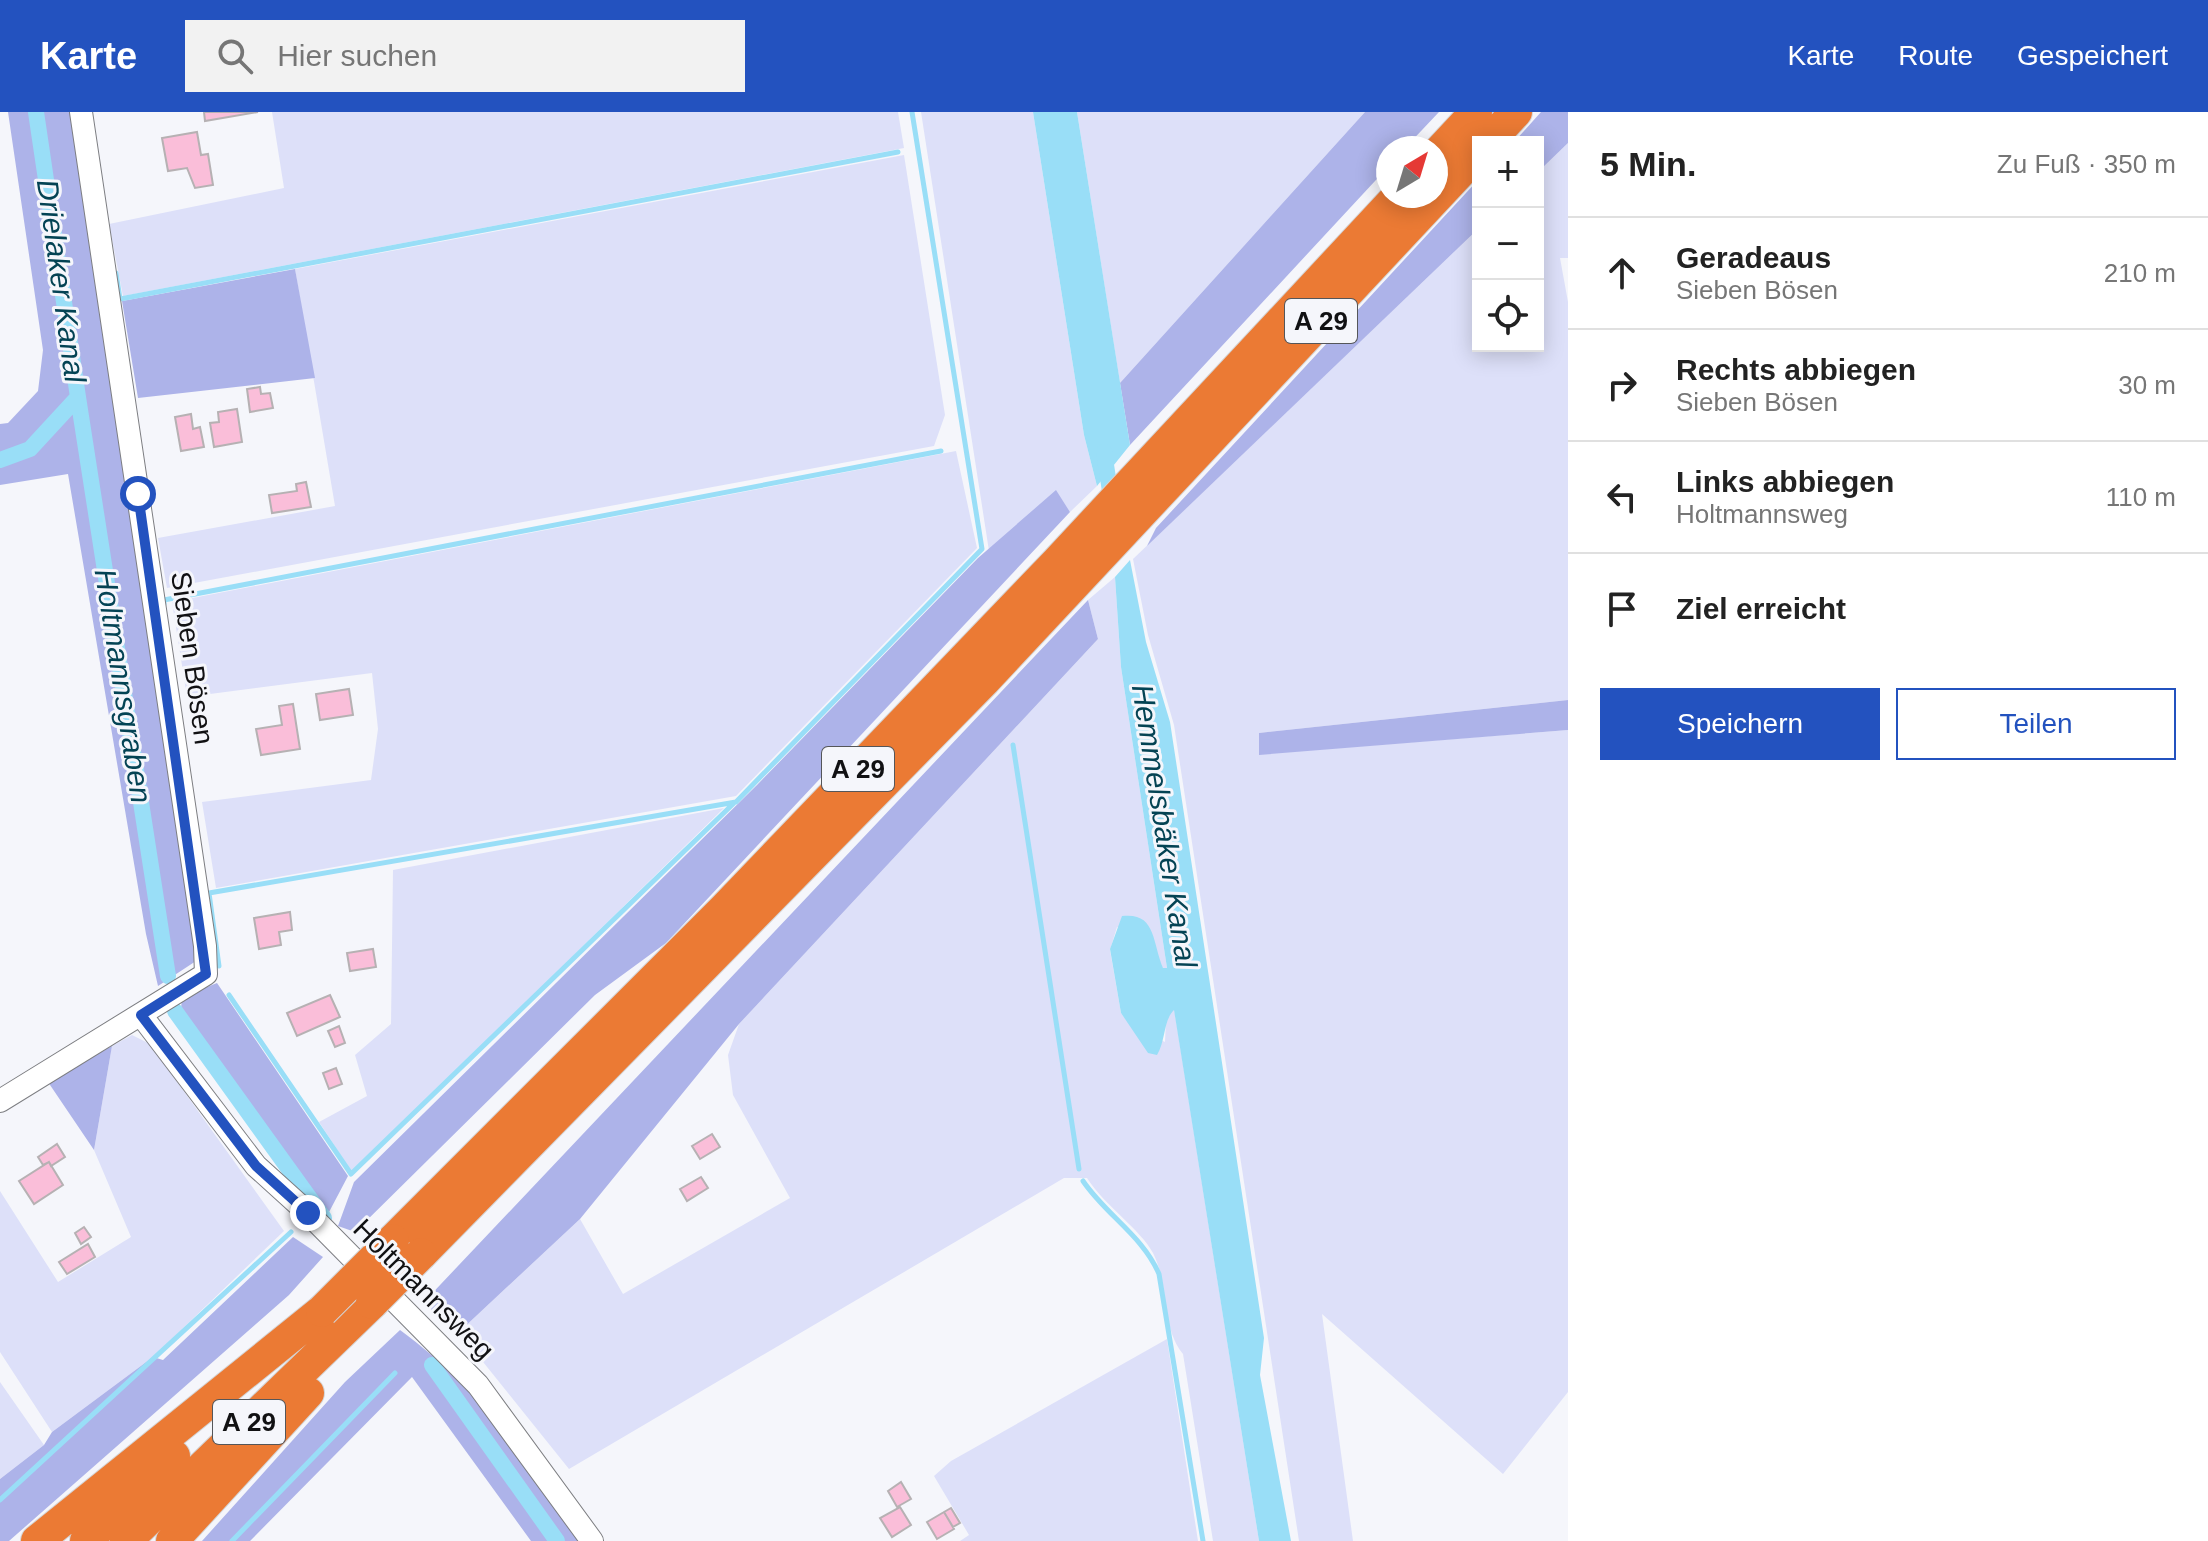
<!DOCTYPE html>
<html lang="de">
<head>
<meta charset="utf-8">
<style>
	body { margin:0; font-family:Helvetica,sans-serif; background:#f2f2f2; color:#222 }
	.controls { position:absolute; right:24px; top:24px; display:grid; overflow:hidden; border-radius:0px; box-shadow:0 4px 20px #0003 }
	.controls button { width:72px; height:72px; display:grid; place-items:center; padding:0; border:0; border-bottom:2px solid #e0e0e0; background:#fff; color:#222; font:40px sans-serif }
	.compass { position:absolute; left:1376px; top:24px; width:72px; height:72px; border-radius:50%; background:#fff; box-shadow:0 4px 20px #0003; rotate:38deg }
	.stop { position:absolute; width:24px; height:24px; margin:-18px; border:6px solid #2352bf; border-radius:50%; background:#fff }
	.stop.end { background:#2352bf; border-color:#fff; box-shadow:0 2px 8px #0008 }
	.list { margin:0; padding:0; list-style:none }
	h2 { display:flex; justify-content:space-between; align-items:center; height:104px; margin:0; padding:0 32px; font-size:34px }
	h2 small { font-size:26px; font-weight:400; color:#767676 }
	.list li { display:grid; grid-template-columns:52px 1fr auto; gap:24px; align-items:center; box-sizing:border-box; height:112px; padding:0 32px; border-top:2px solid #e0e0e0 }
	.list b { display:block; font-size:30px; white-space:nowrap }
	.list p { margin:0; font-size:26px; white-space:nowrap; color:#767676 }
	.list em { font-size:26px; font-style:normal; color:#767676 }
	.actions { display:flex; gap:16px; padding:24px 32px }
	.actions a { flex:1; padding:18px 0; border:2px solid #2352bf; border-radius:0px; text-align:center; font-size:28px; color:#2352bf }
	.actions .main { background:#2352bf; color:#fff }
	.icon { flex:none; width:44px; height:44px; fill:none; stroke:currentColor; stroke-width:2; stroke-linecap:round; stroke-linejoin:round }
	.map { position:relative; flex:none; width:1568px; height:1429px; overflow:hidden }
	header { display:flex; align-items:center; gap:48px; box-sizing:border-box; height:112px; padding:0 40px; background:#2352bf; color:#fff }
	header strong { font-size:38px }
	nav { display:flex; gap:44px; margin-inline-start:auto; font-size:28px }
	.search { width:560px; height:72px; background:#f2f2f2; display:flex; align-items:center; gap:20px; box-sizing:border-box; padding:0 28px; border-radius:0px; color:#767676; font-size:30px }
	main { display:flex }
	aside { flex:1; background:#fff }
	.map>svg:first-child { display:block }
</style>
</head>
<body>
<header>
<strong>Karte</strong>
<div class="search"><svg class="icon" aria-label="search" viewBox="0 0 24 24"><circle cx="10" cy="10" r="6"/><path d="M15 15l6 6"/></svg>Hier suchen</div>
<nav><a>Karte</a><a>Route</a><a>Gespeichert</a></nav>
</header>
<main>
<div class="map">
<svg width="1568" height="1429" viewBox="0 0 1568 1429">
	<rect width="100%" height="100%" fill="#f5f6fb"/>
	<path fill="#dde0f9" d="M272,0H898L904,36L123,184L109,112L284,76Z
		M921,0H1033L1084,323L1097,374L1070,400L1056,379L989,439Z
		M1077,0H1365L1120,271Z
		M1568,31V146H1560L1568,190V588L1259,621V642L1568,618V1280L1503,1362L1322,1202L1353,1429H1299L1174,613L1148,523L1133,447L1478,117V234H1538V60Z
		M904,43L945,303L934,334L167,476L158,426L335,394L295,157Z
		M956,339L977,436L736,684L216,776L202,690L371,668L378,617L372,561L187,585L172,490Z
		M1115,465L1121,555L1167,856L1163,857L1155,837L1117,815L1110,838L1121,901L1131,914L1165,930L1166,907L1174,896L1259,1429H1213L1183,1242C1160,1213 1170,1174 1153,1141C1141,1118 1104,1093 1087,1066H1064L569,1357L459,1220L580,1107L623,1182L790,1086L733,983L728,943L739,912L1098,527L1088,488Z
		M724,696L352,1060L319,1010L367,984L355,943L391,912L393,758Z
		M132,923L150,932L284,1119L153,1245L52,1320L0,1240V1079L58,1170L131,1125L94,1038L112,934Z
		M1167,1227L1198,1429H960L969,1423L934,1364L951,1349Z
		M0,1270L44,1333L0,1367Z"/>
	<path fill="#adb3e9" d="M8,0H74L196,849L158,874L146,822L68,362L0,373V312L8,311L38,279L43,238Z
		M1365,0H1439L1405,36H1388V55L1130,333L1120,271Z
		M1541,0H1568V31L1538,60V30H1514Z
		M1478,68V117L1147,434L1156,416Z
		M295,157L315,266L138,286L122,189Z
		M1056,378L1070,400L666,831L595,883L355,1120L338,1114L354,1070L757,673L978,446Z
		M1088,488L1098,527L739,912L580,1107L459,1220L423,1191Z
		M1568,588V618L1259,643V621Z
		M217,871L348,1064L328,1102L181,897L182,885Z
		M112,934L94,1038L48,970Z
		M293,1125L323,1145L289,1183L9,1429H0V1367L44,1333L52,1320L153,1245L163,1248Z
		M400,1218C481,1277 526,1349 583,1429H531L412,1265L250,1429H202L345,1270Z"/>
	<path fill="#99def7" d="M1033,0H1077L1130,333L1097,374L1084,323Z
		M1130,448L1146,530L1170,610L1264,1226L1260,1263L1291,1429H1259L1174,898C1163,909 1166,928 1157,943L1148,941L1121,901L1110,837L1122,804C1156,800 1152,829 1163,856H1167L1121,555L1115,465Z"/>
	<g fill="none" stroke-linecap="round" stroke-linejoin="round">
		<path stroke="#99def7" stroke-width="5" d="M116,161L120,187L898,40
			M164,492V488L941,339
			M1013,633L1079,1057
			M219,854L209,781L736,690L982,437L912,0
			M229,883L351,1062L734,691
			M1083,1069C1106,1103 1143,1124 1159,1162L1203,1429
			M0,1388L291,1120
			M232,1429L395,1261"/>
		<path stroke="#99def7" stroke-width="16" d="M78,285L168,864
			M1104,340L1112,392
			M0,348L30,337L78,285L36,0
			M175,899L324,1106
			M432,1253L557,1429"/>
	</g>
	<path fill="#fabed9" stroke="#b6b1b3" stroke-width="2" d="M204,0H258L205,9Z
		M197,20L201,43L208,42L213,73L195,76L187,56L168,59L162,26Z
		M260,275L261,282L270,281L273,296L250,300L247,277Z
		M237,297L242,330L214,335L210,311L219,310L218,300Z
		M191,302L193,317L200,315L204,335L181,339L175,305Z
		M306,370L311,395L272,401L269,383L297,379L296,372Z
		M349,577L353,603L320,608L316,582Z
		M293,592L300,637L261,643L256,617L282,613L279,594Z
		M290,800L292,818L279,820L281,833L259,837L254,806Z
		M373,837L376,855L350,859L347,841Z
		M330,883L340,905L297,924L287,901Z
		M339,914L345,931L335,935L328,919Z
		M336,956L342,972L329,977L323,961Z
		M712,1022L720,1035L700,1047L692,1034Z
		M57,1032L65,1045L51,1054L49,1050L43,1053L38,1045Z
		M49,1050L63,1073L34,1092L19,1069Z
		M701,1065L708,1076L687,1089L680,1077Z
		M84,1115L91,1125L81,1132L75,1121Z
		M88,1132L95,1145L67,1162L59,1150Z
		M901,1370L911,1387L897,1395L888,1379Z
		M900,1395L911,1413L892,1425L880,1406Z
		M951,1396L960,1411L953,1415L944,1400Z
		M944,1400L954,1417L937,1427L927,1410Z"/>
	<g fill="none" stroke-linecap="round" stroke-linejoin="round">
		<g stroke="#7d7e82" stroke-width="24">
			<path id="minor" d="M141,903L256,1054L308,1101L478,1273L592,1429
				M0,989L206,862L205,834L81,0"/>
		</g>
		<g stroke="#d4d4d5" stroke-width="34">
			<path id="highway" d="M1488,30L1516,0
				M1436,43L1476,0
				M393,1128L724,797L1057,450L1398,84
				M421,1142L985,568L1478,41
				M37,1429L322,1199
				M86,1429L174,1344
				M126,1429L372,1191
				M172,1429L308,1281"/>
		</g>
		<use href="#minor" stroke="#fff" stroke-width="22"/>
		<use href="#highway" stroke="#eb7a34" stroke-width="32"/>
		<g stroke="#d4d4d5" stroke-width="34" stroke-linecap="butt">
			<path id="highway-bridge" d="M372,1191L421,1142
				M322,1199L393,1128"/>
		</g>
		<use href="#highway-bridge" stroke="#eb7a34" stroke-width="32"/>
	</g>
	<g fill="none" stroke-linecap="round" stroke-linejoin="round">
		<path stroke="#2352bf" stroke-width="10" d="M138,382L206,862L141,903L256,1054L308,1101"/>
	</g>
	<g text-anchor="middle" stroke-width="6" stroke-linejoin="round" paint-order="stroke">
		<g fill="#f5f6fb" stroke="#555659" stroke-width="2">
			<rect x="1285" y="187" width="72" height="44" rx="6"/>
			<rect x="822" y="635" width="72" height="44" rx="6"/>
			<rect x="213" y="1288" width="72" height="44" rx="6"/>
		</g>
		<g font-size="26" font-weight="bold" fill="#111113">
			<text x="1321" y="218">A 29</text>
			<text x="858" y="666">A 29</text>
			<text x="249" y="1319">A 29</text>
		</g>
		<g font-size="28" fill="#111113" stroke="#f5f6fb">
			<text transform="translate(193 546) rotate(82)" y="10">Sieben Bösen</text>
			<text transform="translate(424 1177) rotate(45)" y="10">Holtmannsweg</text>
		</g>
		<g font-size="30" font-style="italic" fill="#044354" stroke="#f5f6fb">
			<text transform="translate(61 169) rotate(82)" y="10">Drielaker Kanal</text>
			<text transform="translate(123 574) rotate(81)" y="10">Holtmannsgraben</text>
			<text transform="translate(1164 714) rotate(81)" y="10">Hemmelsbäker Kanal</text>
		</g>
	</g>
</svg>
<div class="controls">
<button>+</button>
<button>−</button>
<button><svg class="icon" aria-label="locate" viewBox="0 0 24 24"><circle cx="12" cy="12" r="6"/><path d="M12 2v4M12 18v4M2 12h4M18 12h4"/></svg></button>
</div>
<svg class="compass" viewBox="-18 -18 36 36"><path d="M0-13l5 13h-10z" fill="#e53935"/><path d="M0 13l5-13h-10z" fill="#767676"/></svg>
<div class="stop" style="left:138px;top:382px"></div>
<div class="stop end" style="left:308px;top:1101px"></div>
</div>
<aside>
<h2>5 Min.<small>Zu Fuß · 350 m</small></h2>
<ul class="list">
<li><svg class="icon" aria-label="ahead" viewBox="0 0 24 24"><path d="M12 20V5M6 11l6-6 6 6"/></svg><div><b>Geradeaus</b><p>Sieben Bösen</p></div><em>210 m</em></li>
<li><svg class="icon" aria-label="right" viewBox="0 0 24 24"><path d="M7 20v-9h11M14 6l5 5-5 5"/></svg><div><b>Rechts abbiegen</b><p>Sieben Bösen</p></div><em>30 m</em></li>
<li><svg class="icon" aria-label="left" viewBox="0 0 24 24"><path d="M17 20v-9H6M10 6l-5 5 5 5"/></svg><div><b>Links abbiegen</b><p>Holtmannsweg</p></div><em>110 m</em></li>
<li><svg class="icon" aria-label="arrive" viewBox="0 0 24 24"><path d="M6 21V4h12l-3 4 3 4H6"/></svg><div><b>Ziel erreicht</b></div></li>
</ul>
<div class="actions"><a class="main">Speichern</a><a>Teilen</a></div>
</aside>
</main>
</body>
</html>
